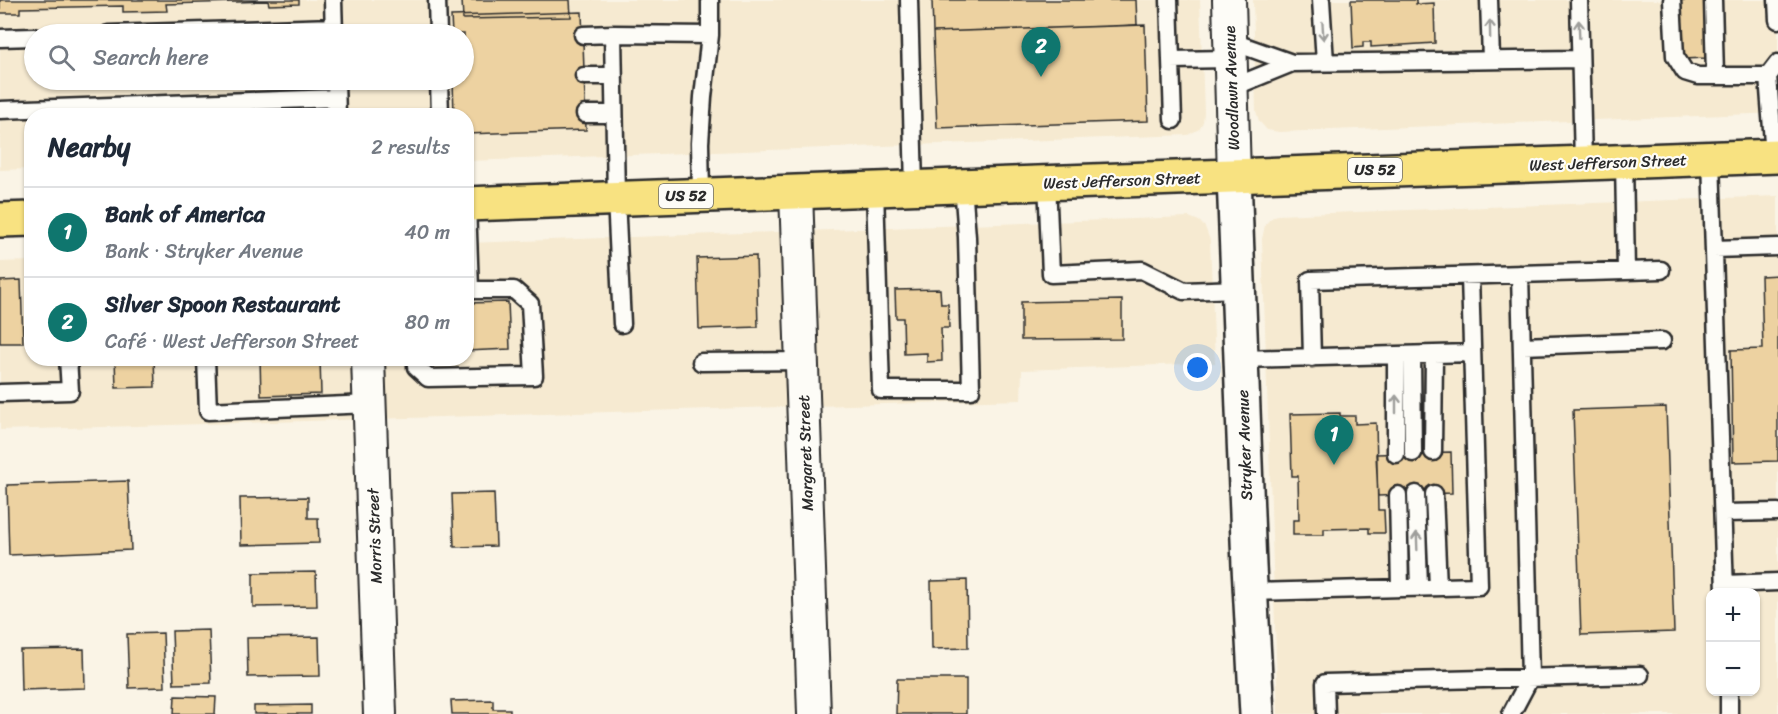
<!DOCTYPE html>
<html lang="en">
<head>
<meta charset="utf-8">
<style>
	body { margin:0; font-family:Sriracha,sans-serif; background:#f2f2f3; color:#1f2937 }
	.controls { position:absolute; right:18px; bottom:18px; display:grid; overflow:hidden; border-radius:12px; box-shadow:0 2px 4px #0004 }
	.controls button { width:54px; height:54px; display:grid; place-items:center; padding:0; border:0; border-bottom:2px solid #e0e1e3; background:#fff; color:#1f2937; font:30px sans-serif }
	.you { position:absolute; left:1198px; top:368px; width:21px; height:21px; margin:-15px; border:4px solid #fff; border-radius:50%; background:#1a73e8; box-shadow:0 0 0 9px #1a73e833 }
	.badge { display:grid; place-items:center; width:39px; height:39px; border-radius:50%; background:#0f766e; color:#fff; font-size:20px; font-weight:700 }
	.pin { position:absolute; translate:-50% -50px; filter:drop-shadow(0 2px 3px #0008) }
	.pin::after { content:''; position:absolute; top:32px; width:21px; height:18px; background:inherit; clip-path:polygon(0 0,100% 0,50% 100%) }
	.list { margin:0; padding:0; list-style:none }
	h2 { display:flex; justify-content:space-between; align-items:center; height:78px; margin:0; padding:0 24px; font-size:26px }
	h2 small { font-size:20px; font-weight:400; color:#747a83 }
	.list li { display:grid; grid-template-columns:39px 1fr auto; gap:18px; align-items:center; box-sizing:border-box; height:90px; padding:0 24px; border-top:2px solid #e0e1e3 }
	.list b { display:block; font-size:22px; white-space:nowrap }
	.list p { margin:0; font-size:20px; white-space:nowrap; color:#747a83 }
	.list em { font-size:20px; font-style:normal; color:#747a83 }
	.icon { flex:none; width:33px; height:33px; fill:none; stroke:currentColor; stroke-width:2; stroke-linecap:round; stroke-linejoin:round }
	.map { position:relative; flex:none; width:1778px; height:714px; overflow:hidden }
	.search { position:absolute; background:#fff; box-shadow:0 2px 4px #0004; left:24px; top:24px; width:450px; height:66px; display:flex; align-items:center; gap:15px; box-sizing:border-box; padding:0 21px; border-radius:33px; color:#747a83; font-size:22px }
	.panel { position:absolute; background:#fff; box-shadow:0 2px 4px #0004; left:24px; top:108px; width:450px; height:258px; border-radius:24px }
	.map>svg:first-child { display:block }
</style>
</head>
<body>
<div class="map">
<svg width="1778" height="714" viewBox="0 0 1778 714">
	<rect width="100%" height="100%" fill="#faf4e6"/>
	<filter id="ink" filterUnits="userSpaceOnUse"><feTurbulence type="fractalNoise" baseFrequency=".0167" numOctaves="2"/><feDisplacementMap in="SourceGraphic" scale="12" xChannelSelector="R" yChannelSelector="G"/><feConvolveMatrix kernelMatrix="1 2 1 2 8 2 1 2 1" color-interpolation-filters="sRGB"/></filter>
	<g filter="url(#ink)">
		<path fill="#f6ead1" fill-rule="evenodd" d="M0,0H1200L1204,112L1203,122L1199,129L1188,135L467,161L466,116H32L31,169L0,170ZM34,34H464V80H34Z
			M1253,0H1778V113L1279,132L1267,130L1259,121L1256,111Z
			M1778,196V714H1278L1262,239L1265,225L1270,219L1277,215ZM1710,592H1756V692H1710Z
			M1189,217L1199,221L1205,227L1210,240L1215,363L1022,370L1021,400L0,430V262L31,261L32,358H466L467,243Z"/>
		<path fill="#edd2a1" stroke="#2b2b2b" stroke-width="1.5" d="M0,0H299V4L269,5L268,1L166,4L167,11L123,12V6L20,8V13H0Z
			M462,0H570L571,17L463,19Z
			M932,0H1136L1137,25L933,32Z
			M1351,0H1416V4L1434,3L1435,43L1371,47V42H1363V47L1353,48Z
			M1681,0H1705L1706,58L1683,59Z
			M582,12L586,130L466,134V116H454L453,80H464V34H452L451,16Z
			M1145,25L1148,121L937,128L933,32Z
			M756,256L758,327L699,329L697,258Z
			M1778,275V461L1733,462L1731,350L1763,349L1761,276Z
			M21,280L23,343H0V281Z
			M940,289L941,304H948L949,328H941L942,361L927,362V353L904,354L903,318H896L895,290Z
			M1122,300V339L1021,340V302Z
			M508,302L510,349L466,351V303Z
			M115,358H154L155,387L116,388Z
			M260,358H320L321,394L261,396Z
			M1666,407L1674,632L1581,635L1573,410Z
			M1340,413V416H1355V424L1376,423L1378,510H1384L1385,533H1369V528L1324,529V535H1293V520H1299L1298,476H1292L1290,414Z
			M1451,452L1452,493L1378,496L1376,454Z
			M128,481L131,550L9,555L7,485Z
			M494,493L496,546L454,547L452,494Z
			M308,497V518H318L319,543L241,545L240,498Z
			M316,572L317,606L253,607V573Z
			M967,580L968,648L932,649L931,581Z
			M209,630L211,683L174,684L172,631Z
			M163,633L165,687L129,688L127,634Z
			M319,637L320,676L248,677L247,638Z
			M84,649L85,688L21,690L20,650Z
			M897,679H966V714H896Z
			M175,696L216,697L215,714H174Z
			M493,700V709H510V714H452L451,701Z
			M311,705V714H254V706Z"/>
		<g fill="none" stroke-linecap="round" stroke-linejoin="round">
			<g stroke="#2b2b2b" stroke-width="21">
				<path id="lane" d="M333,0L334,34
					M437,0L438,34
					M909,0L914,187
					M1169,0L1173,120
					M1321,0L1325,62
					M1489,0L1491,59
					M1579,0L1583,163
					M1672,0L1675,56L1685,72L1698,76H1768
					M1713,0L1715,76
					M1777,0L1778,20
					M108,34L334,27
					M583,35L613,34
					M0,38L34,37
					M1230,41L1292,63
					M1171,60L1230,59
					M584,76H614
					M336,80L337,116
					M439,80L440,116
					M1231,88L1292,63L1580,59
					M0,110L336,98
					M585,114H614
					M1774,156L1768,76L1778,63
					M1711,159L1725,592
					M1624,161L1626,271
					M1047,182L1051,274L1142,270L1184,291L1238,289
					M875,189L881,390H971L967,237L963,185
					M701,195L700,143L703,97L710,35V0
					M467,204L470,290
					M1714,249L1778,247
					M622,324L616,198L613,34L710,35
					M1522,346L1662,341
					M1396,355V454
					M1412,355L1413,453
					M206,358L208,411L370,404
					M416,358V367L428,378L534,376L530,304L514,290H466
					M1312,358L1310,280L1661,270
					M1241,359L1472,353
					M701,362L802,361
					M0,393L70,391L68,358
					M1433,452L1434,354
					M1416,494L1419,587
					M1434,494L1438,587
					M1398,495L1400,588
					M1723,513L1778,512
					M1725,584L1778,582
					M1250,592L1479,586L1470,276
					M1729,692V714
					M1326,714L1325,683L1640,675
					M1511,714L1530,678L1520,274"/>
			</g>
			<g stroke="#2b2b2b" stroke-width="36">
				<path id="street" d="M1229,0L1234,176
					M796,192L814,714
					M368,358L380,714"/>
			</g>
			<g stroke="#2b2b2b" stroke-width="38">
				<path id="secondary" d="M1234,176L1249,566L1257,714"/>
			</g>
			<g stroke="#2b2b2b" stroke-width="38">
				<path id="primary" d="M466,204L1778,156
					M0,220L32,219"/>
			</g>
			<use href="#lane" stroke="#fdfcf7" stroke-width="16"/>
			<use href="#street" stroke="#fdfcf7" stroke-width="32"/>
			<use href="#secondary" stroke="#fdfcf7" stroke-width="33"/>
			<use href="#primary" stroke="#f8e281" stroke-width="33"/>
		</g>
		<defs><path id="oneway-shaft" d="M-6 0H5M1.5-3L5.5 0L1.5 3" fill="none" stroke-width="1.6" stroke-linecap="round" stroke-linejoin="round" transform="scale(1.5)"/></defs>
		<g stroke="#9e9e9b">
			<use href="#oneway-shaft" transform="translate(1490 29) rotate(-91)"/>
			<use href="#oneway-shaft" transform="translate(1579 29) rotate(-92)"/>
			<use href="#oneway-shaft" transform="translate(1323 31) rotate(86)"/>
			<use href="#oneway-shaft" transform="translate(1396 404) rotate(-90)"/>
			<use href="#oneway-shaft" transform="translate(1417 541) rotate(-92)"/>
		</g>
	</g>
	<g text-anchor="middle" stroke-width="4.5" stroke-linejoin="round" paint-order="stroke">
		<g fill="#fdfcf7" stroke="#6a6a68" stroke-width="1.5">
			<rect x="1348" y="158" width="54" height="24" rx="4.5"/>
			<rect x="659" y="184" width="54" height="24" rx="4.5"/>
		</g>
		<g font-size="15" font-weight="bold" fill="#2b2b2b">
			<text x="1375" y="175">US 52</text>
			<text x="686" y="201">US 52</text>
		</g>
		<g font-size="16" fill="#2b2b2b" stroke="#fdfcf7">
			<text transform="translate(1231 88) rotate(-92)" y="6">Woodlawn Avenue</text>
			<text transform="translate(1608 162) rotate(-2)" y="6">West Jefferson Street</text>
			<text transform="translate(1122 180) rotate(-2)" y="6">West Jefferson Street</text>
			<text transform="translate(1244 445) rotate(-92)" y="6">Stryker Avenue</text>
			<text transform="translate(805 453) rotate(-92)" y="6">Margaret Street</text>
			<text transform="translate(374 536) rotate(-92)" y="6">Morris Street</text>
		</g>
	</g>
</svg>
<div class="controls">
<button>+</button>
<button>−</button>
</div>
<div class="you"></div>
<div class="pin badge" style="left:1334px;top:465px">1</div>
<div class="pin badge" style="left:1041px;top:77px">2</div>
<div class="search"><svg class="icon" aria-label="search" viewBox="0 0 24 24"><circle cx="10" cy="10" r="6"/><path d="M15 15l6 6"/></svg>Search here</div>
<section class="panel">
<h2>Nearby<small>2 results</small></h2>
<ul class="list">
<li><span class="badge">1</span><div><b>Bank of America</b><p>Bank · Stryker Avenue</p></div><em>40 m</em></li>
<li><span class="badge">2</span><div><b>Silver Spoon Restaurant</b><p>Café · West Jefferson Street</p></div><em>80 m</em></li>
</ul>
</section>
</div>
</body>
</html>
